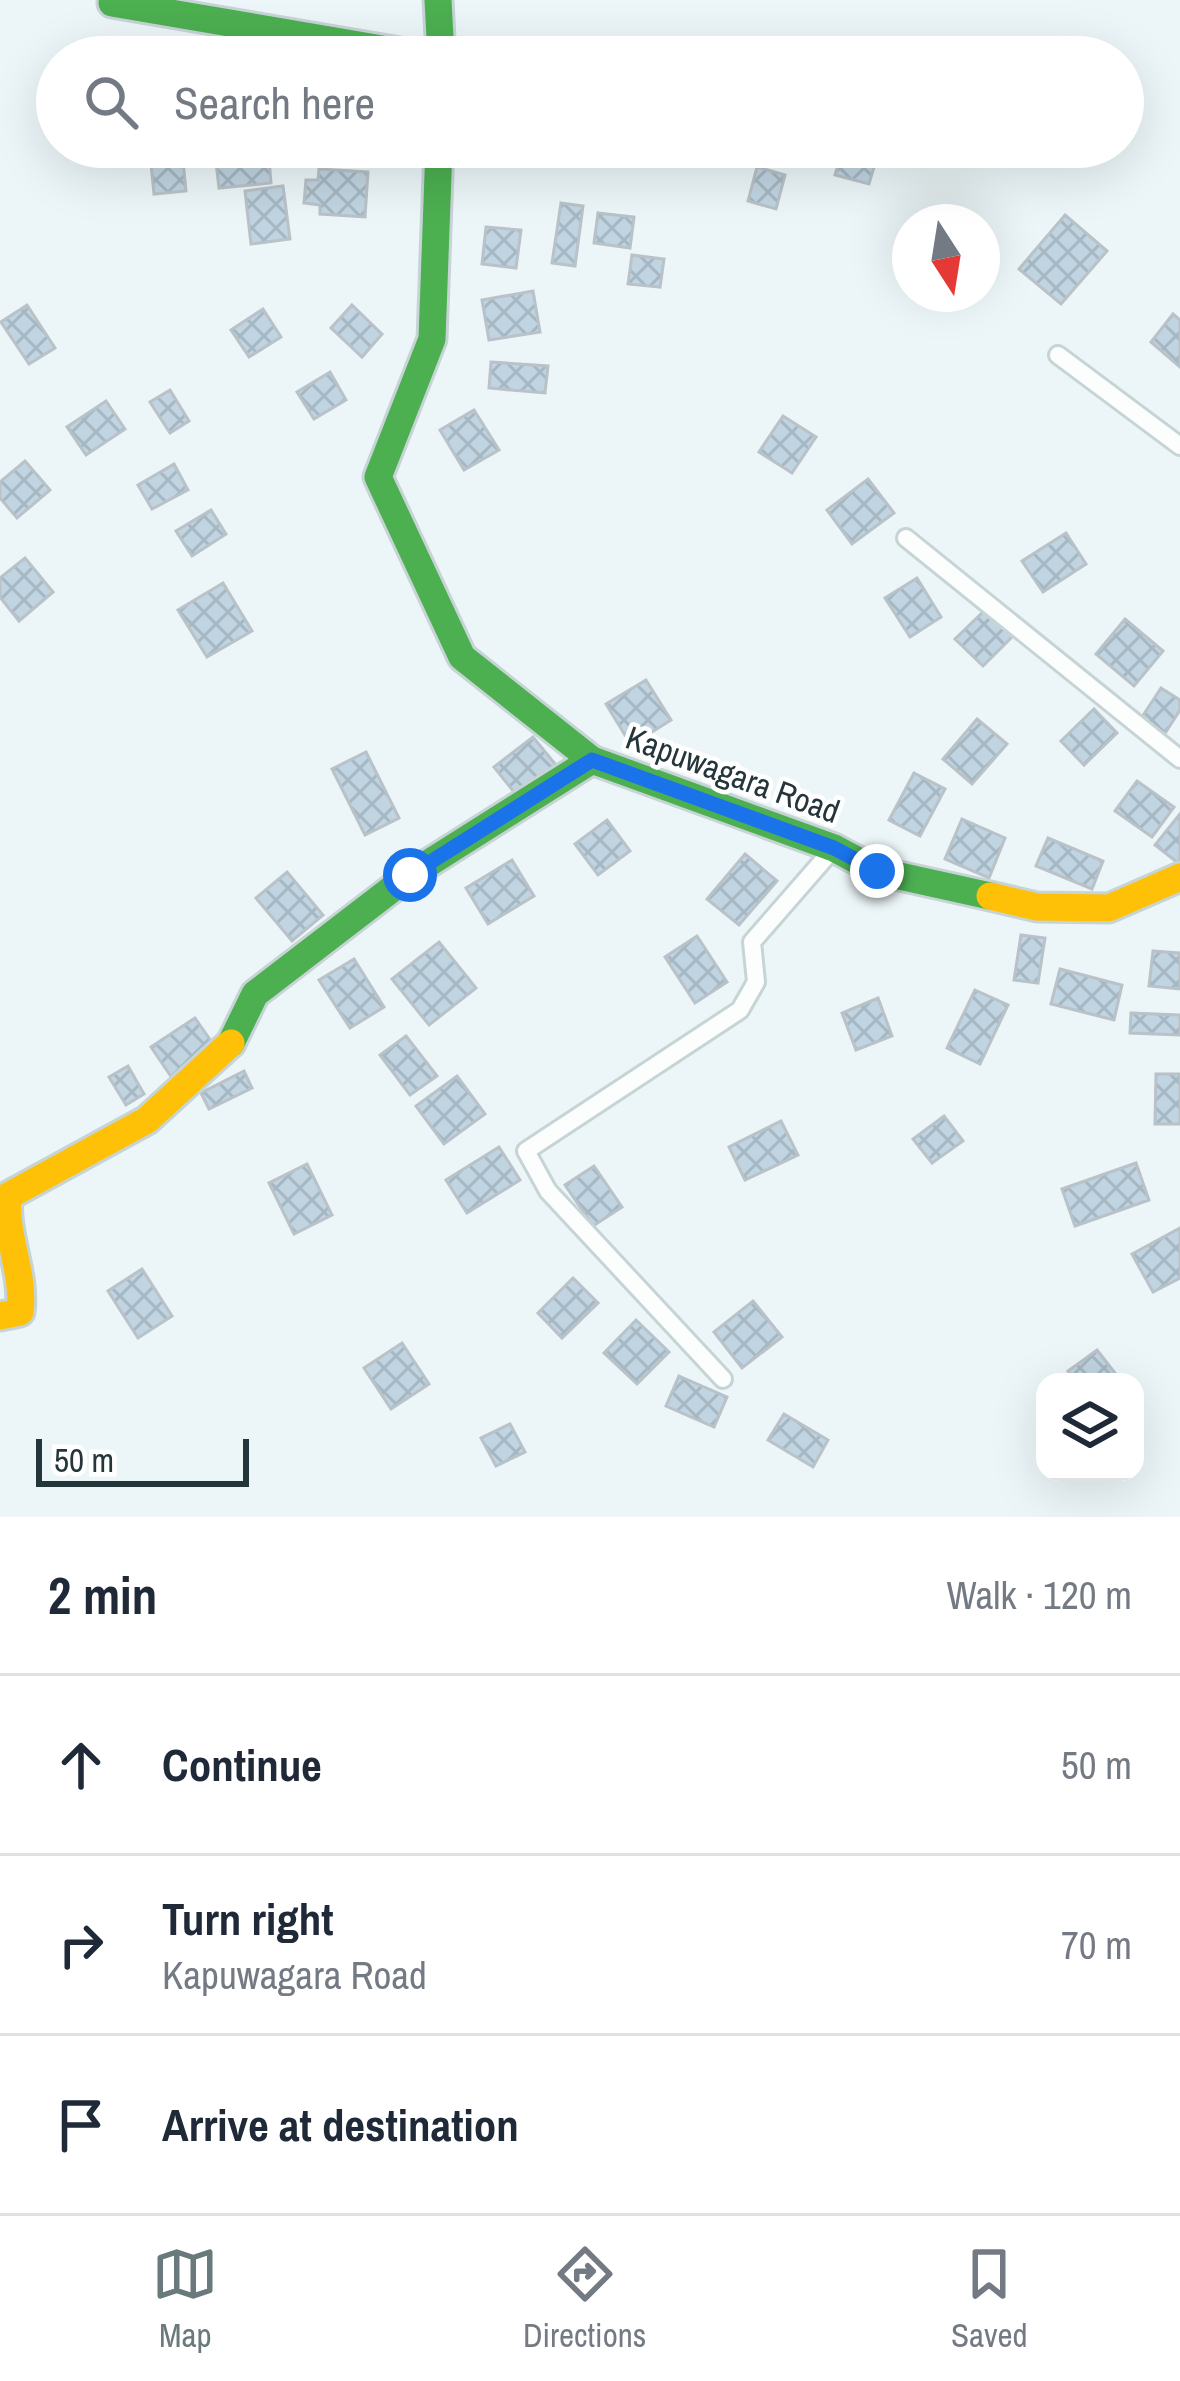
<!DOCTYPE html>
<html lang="en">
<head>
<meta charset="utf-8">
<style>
	body { margin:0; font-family:"Archivo Narrow",sans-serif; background:#f2f2f3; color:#1f2937 }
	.controls { position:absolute; right:36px; bottom:36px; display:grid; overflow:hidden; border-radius:24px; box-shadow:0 12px 48px #0002 }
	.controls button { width:108px; height:108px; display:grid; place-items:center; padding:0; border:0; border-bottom:3px solid #e0e1e3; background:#fff; color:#1f2937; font:60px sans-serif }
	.compass { position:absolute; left:892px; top:204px; width:108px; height:108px; border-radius:50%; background:#fff; box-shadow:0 12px 48px #0002; rotate:168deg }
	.scale { position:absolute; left:36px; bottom:30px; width:213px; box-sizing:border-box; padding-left:12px; border:6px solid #24363a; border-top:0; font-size:33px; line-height:42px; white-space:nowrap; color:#24363a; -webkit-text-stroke:9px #fff; paint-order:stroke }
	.stop { position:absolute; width:36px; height:36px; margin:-27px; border:9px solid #1a73e8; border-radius:50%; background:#fff }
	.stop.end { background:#1a73e8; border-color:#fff; box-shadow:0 3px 12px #0008 }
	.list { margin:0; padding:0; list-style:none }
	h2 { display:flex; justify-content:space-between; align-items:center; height:156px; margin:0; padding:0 48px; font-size:51px }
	h2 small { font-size:39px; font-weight:400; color:#747a83 }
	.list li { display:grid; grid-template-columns:78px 1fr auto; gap:36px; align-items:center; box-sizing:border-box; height:180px; padding:0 48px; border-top:3px solid #e0e1e3 }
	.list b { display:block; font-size:45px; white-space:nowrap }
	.list p { margin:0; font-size:39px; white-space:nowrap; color:#747a83 }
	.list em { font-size:39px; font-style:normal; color:#747a83 }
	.icon { flex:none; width:66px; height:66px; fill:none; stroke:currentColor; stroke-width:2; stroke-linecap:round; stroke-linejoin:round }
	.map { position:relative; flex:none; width:1180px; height:1517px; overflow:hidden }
	.search { position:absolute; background:#fff; box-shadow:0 12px 48px #0002; left:36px; right:36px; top:36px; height:132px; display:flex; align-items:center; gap:30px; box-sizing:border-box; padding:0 42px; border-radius:66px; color:#747a83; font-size:45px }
	.sheet { height:696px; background:#fff }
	nav { display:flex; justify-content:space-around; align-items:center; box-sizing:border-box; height:168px; border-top:3px solid #e0e1e3; background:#fff; font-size:33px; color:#747a83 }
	nav a { display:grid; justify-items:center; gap:6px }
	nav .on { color:#6a797c }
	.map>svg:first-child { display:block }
</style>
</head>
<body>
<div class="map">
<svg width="1180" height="1517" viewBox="0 0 1180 1517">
	<defs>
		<pattern id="building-cross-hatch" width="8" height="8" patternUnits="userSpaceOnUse" patternTransform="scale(3)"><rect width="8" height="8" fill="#c0d4e1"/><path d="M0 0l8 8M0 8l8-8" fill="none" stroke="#a5b7c2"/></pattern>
	</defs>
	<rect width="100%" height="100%" fill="#ecf6f8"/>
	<path fill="url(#building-cross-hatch)" stroke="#b8c2c8" stroke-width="3" d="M268,147L271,183L219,188L215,153Z
		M843,147H880L869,184L835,175Z
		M183,161L186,191L154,194L151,164Z
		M757,167L785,175L776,209L748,201Z
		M319,169L368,172L365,217L320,214V205L304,203L306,180H318Z
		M283,186L290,239L251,244L245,191Z
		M561,203L583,206L575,266L552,263Z
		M598,213L634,217L630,248L594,243Z
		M1065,215L1107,251L1061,304L1019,269Z
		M486,227L521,230L516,268L482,264Z
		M632,255L664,259L660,287L628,284Z
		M533,291L540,332L489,340L482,300Z
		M27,305L55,348L29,364L1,322Z
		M352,305L382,334L362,357L331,328Z
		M263,309L281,337L249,357L231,330Z
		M1173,314L1180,320V367L1151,342Z
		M491,362L548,366L545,393L489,388Z
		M330,372L346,400L314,419L297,392Z
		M170,390L189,421L170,433L150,402Z
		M106,401L125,429L86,455L67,427Z
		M474,410L499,450L464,470L440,430Z
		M783,416L816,437L792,473L759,452Z
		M25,461L50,490L17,518L0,498V482Z
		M174,464L188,490L152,509L138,485Z
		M868,479L894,513L852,544L827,510Z
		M211,510L226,534L192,556L176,531Z
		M1066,533L1086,564L1043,592L1022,561Z
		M25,558L53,592L19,621L0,597V578Z
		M917,578L941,617L910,637L885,598Z
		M223,583L252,631L207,657L178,610Z
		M986,609L1013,636L983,666L955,639Z
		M1125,619L1163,651L1134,686L1096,654Z
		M646,680L671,720L631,745L606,704Z
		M1161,688L1180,700V710L1164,735L1140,720Z
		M1094,709L1117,733L1084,765L1061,741Z
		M977,719L1007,744L972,784L943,759Z
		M533,737L560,770L521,801L494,767Z
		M366,752L399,818L365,835L332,769Z
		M914,773L945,789L920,836L889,820Z
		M1137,781L1174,807L1152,837L1115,811Z
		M1180,814V861L1178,863L1155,845Z
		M962,819L1005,838L989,878L945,859Z
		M607,820L630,851L598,875L575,844Z
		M1048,838L1103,861L1092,889L1036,866Z
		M745,854L777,881L739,925L707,899Z
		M512,860L534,896L488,924L466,888Z
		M287,872L323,915L292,941L256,898Z
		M1021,935L1045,938L1038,983L1014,980Z
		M697,936L727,982L695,1003L665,957Z
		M439,942L476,988L429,1025L392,979Z
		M1153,951L1180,953V989L1149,986Z
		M354,959L384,1007L350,1028L319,980Z
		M1060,969L1122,985L1114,1020L1051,1004Z
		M975,990L1008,1005L980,1064L947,1048Z
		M878,998L892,1036L856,1050L842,1013Z
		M1131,1013L1180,1015V1035L1130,1033Z
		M195,1018L218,1051L174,1081L151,1047Z
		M406,1036L437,1076L410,1095L380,1055Z
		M128,1066L144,1094L126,1105L109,1077Z
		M244,1071L252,1088L209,1109L201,1093Z
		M1156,1074H1180V1124H1155Z
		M457,1076L485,1114L444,1144L416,1106Z
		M944,1116L963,1141L932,1163L913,1139Z
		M781,1121L798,1155L745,1180L729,1147Z
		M499,1147L520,1180L467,1213L446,1180Z
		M1136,1163L1149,1200L1075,1226L1062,1189Z
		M307,1164L332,1215L294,1234L269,1183Z
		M594,1166L622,1207L593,1226L565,1185Z
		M1180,1228V1278L1153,1292L1132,1254Z
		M142,1269L172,1316L138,1338L108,1291Z
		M573,1278L598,1303L562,1338L538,1313Z
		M753,1301L782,1337L742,1368L714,1332Z
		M636,1320L669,1352L637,1384L604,1353Z
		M402,1343L429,1384L391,1409L364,1368Z
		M1097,1350L1122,1382H1076L1068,1371Z
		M679,1376L727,1397L714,1427L666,1406Z
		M784,1414L828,1440L813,1467L768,1440Z
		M510,1424L525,1452L496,1466L481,1438Z"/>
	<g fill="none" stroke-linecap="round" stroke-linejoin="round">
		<g stroke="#c7d4d6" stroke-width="22">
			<path id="lane" d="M1058,355L1180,446
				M906,538L1180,759
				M723,1379L548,1191L526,1151L740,1010L756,982L752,942L833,849"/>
		</g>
		<g stroke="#c7d4d6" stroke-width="33">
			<path id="fast" d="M438,0L441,57
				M112,3L429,57
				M439,147L432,339L378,477L462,657L592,760L834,848L877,871L990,896
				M231,1043L255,994L410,875L592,760"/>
		</g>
		<g stroke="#c7d4d6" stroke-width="33">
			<path id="slow" d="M990,896L1037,907L1109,908L1180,877
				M0,1316L20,1312C25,1272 4,1236 8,1196L147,1120L231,1043"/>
		</g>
		<use href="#lane" stroke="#fcfefe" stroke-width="16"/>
		<use href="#fast" stroke="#4caf50" stroke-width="27"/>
		<use href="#slow" stroke="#ffc107" stroke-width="27"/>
	</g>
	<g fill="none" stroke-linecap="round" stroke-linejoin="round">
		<path stroke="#1a73e8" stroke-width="15" d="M410,875L592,760L834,848L877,871"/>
	</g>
	<g text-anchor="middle" stroke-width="9" stroke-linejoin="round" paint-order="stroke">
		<g font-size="33" fill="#24363a" stroke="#fff">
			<text transform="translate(733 774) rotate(20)" y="12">Kapuwagara Road</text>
		</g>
	</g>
</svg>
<div class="controls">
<button><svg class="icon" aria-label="layers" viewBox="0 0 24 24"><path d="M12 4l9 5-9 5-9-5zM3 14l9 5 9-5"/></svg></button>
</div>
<svg class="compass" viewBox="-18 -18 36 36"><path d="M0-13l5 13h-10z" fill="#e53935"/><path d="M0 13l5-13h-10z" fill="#747a83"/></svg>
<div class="scale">50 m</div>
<div class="stop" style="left:410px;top:875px"></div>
<div class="stop end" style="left:877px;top:871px"></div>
<div class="search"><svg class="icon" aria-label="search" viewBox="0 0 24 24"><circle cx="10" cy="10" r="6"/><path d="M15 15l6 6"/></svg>Search here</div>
</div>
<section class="sheet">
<h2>2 min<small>Walk · 120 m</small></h2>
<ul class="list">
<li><svg class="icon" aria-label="ahead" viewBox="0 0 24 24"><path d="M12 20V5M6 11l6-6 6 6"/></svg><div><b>Continue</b></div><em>50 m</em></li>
<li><svg class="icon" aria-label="right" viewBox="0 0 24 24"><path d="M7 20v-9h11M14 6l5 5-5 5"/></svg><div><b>Turn right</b><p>Kapuwagara Road</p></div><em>70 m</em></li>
<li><svg class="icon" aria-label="arrive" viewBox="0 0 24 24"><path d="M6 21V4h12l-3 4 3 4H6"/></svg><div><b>Arrive at destination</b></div></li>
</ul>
</section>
<nav>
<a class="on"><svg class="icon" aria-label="map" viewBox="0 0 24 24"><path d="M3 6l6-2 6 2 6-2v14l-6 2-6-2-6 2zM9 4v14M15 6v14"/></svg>Map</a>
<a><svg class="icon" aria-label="directions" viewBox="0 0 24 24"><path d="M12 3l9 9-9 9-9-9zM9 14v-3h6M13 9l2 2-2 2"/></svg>Directions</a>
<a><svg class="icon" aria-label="saved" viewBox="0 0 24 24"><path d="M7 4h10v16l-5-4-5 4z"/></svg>Saved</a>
</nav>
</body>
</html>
